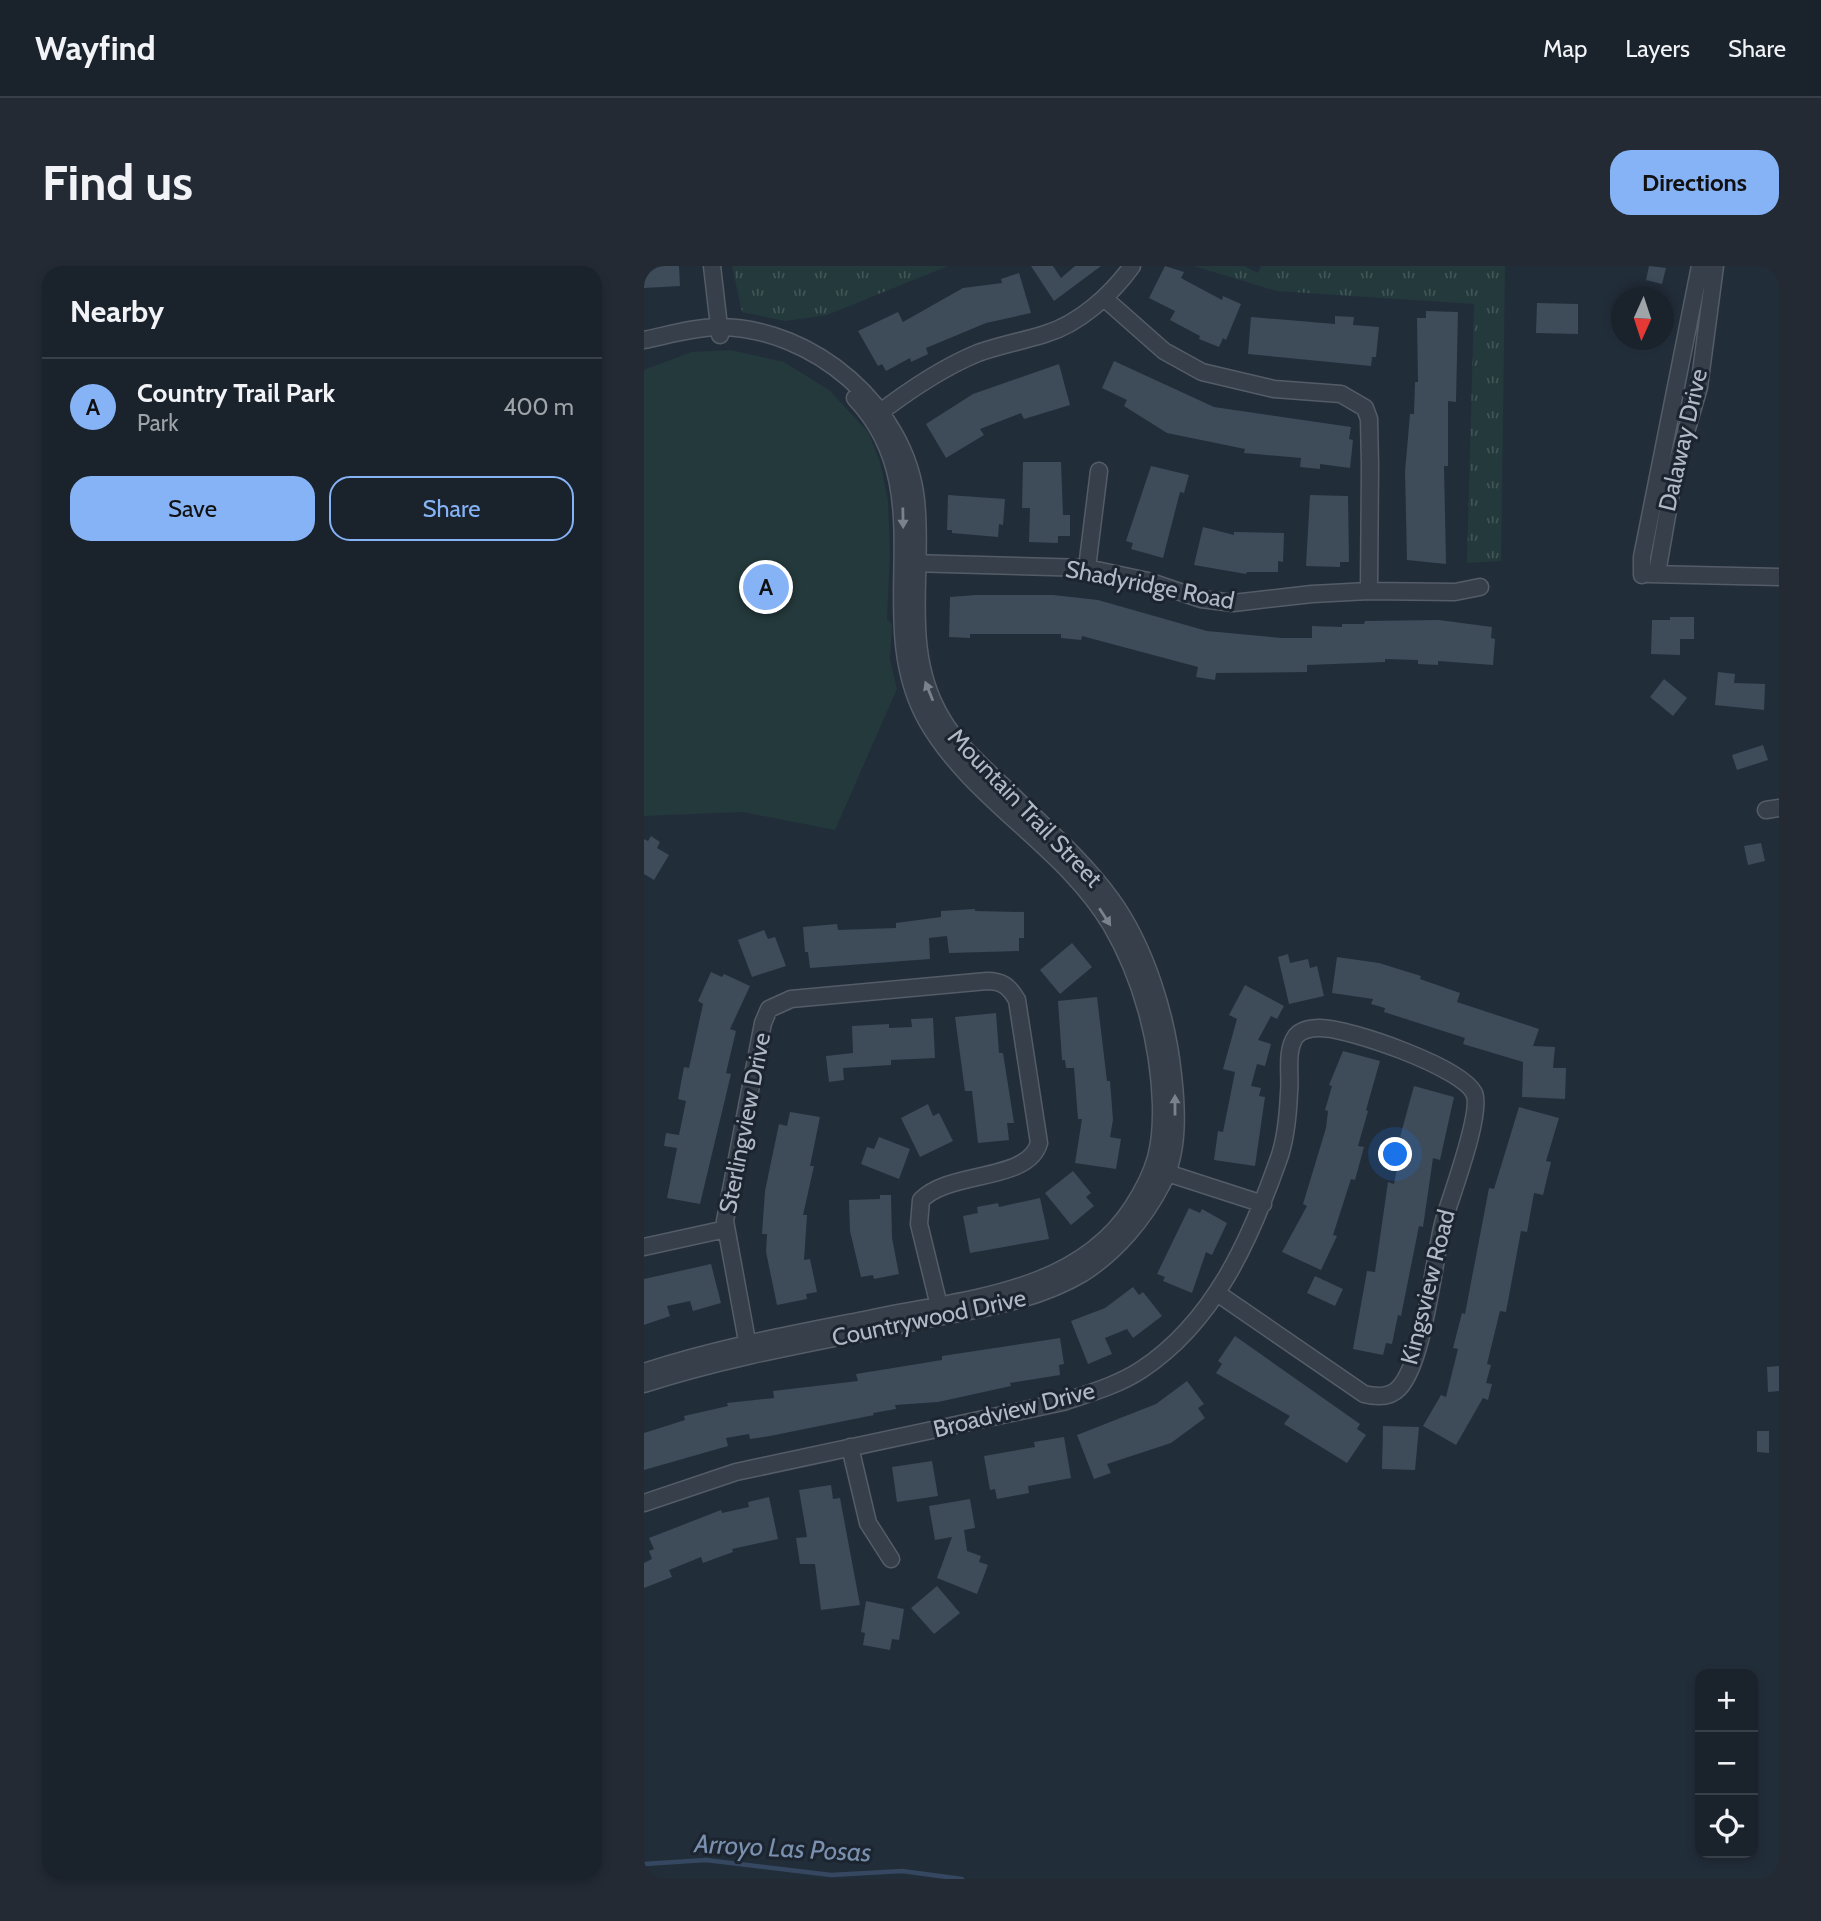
<!DOCTYPE html>
<html lang="en">
<head>
<meta charset="utf-8">
<style>
	body { margin:0; font-family:Cabin,sans-serif; background:#232a34; color:#f1f3f6 }
	.controls { position:absolute; right:21px; bottom:21px; display:grid; overflow:hidden; border-radius:14px; box-shadow:0 4px 10px #0003 }
	.controls button { width:63px; height:63px; display:grid; place-items:center; padding:0; border:0; border-bottom:2px solid #383f48; background:#1a222c; color:#f1f3f6; font:35px sans-serif }
	.compass { position:absolute; left:967px; top:21px; width:63px; height:63px; border-radius:50%; background:#1a222c; box-shadow:0 4px 10px #0003; rotate:183deg }
	.you { position:absolute; left:752px; top:889px; width:24px; height:24px; margin:-18px; border:5px solid #fff; border-radius:50%; background:#1a73e8; box-shadow:0 0 0 10px #1a73e833 }
	.badge { display:grid; place-items:center; width:46px; height:46px; border-radius:50%; background:#86b3f6; color:#111; font-size:23px; font-weight:700 }
	.pin { position:absolute; translate:-50% -50%; border:4px solid #fff; box-shadow:0 2px 7px #0006 }
	.list { margin:0; padding:0; list-style:none }
	h2 { display:flex; justify-content:space-between; align-items:center; height:91px; margin:0; padding:0 28px; font-size:30px }
	h2 small { font-size:23px; font-weight:400; color:#9fa4a9 }
	.list li { display:grid; grid-template-columns:46px 1fr auto; gap:21px; align-items:center; box-sizing:border-box; height:98px; padding:0 28px; border-top:2px solid #383f48 }
	.list b { display:block; font-size:26px; white-space:nowrap }
	.list p { margin:0; font-size:23px; white-space:nowrap; color:#9fa4a9 }
	.list em { font-size:23px; font-style:normal; color:#9fa4a9 }
	.actions { display:flex; gap:14px; padding:21px 28px }
	.actions a { flex:1; padding:16px 0; border:2px solid #86b3f6; border-radius:21px; text-align:center; font-size:24px; color:#86b3f6 }
	.actions .main { background:#86b3f6; color:#111 }
	.icon { flex:none; width:38px; height:38px; fill:none; stroke:currentColor; stroke-width:2; stroke-linecap:round; stroke-linejoin:round }
	.map { position:relative; flex:none; width:1135px; height:1613px; overflow:hidden; border-radius:21px }
	header { display:flex; align-items:center; gap:42px; box-sizing:border-box; height:98px; padding:0 35px; background:#1a222c; border-bottom:2px solid #383f48 }
	header strong { font-size:33px }
	nav { display:flex; gap:38px; margin-inline-start:auto; font-size:24px }
	.intro { display:flex; align-items:center; justify-content:space-between; box-sizing:border-box; height:168px; padding:0 42px }
	h1 { margin:0; font-size:49px }
	.button { padding:18px 32px; border-radius:21px; background:#86b3f6; color:#111; font-size:24px; font-weight:700 }
	main { display:flex; gap:42px; padding:0 42px }
	aside { flex:1; background:#1a222c; border-radius:21px; box-shadow:0 4px 10px #0003 }
	.map>svg:first-child { display:block }
</style>
</head>
<body>
<header>
<strong>Wayfind</strong>
<nav><a>Map</a><a>Layers</a><a>Share</a></nav>
</header>
<div class="intro"><h1>Find us</h1><a class="button">Directions</a></div>
<main>
<aside>
<h2>Nearby<small></small></h2>
<ul class="list">
<li><span class="badge">A</span><div><b>Country Trail Park</b><p>Park</p></div><em>400 m</em></li>
</ul>
<div class="actions"><a class="main">Save</a><a>Share</a></div>
</aside>
<div class="map">
<svg width="1135" height="1613" viewBox="0 0 1135 1613">
	<defs>
		<pattern id="grass-tufts" width="24" height="20" patternUnits="userSpaceOnUse" patternTransform="scale(1.75)"><rect width="24" height="20" fill="#24393b"/><path d="M3 7l-1-3M5 7V3M7 7l1-3M15 17l-1-3M17 17v-4M19 17l1-3" fill="none" stroke="#415456"/></pattern>
	</defs>
	<rect width="100%" height="100%" fill="#222d3a"/>
	<path fill="url(#grass-tufts)" d="M88,0H304L183,49L141,55L98,46Z
		M550,0H600L614,7L617,0H861L857,295L823,297L830,38L632,25Z"/>
	<path fill="#24393b" d="M87,84L140,96L185,124L224,166L236,196L244,234L246,288L243,353L248,358L246,393L253,423L191,564L98,546L0,550V104L47,86Z"/>
	<g fill="none" stroke-linecap="round" stroke-linejoin="round">
		<path stroke="#364861" stroke-width="4.5" d="M0,1598L62,1594L187,1609L258,1605L318,1613"/>
	</g>
	<path fill="#3e4b59" d="M0,0H35L36,20L0,22Z
		M387,0H409L417,12L431,0H457L410,35Z
		M521,0L540,6L537,12L578,34L579,30L597,38L582,74L579,72L575,81L555,73L556,70L526,54L531,45L505,32Z
		M1005,0L1022,2L1018,18L1002,14Z
		M375,7L387,47L342,57L282,82L284,88L267,96L266,92L242,105L238,98L234,100L214,65L254,46L259,56L319,22L358,17L357,13Z
		M893,37L934,38V68L892,67Z
		M782,45L814,46L812,136L804,135V200H800L802,298L763,294L761,206L766,148H770L771,116H774L773,52H782Z
		M691,50L710,51L709,59L735,61L732,91H728L727,100L604,88L607,51L691,58Z
		M470,95L570,141L707,161L705,173L709,174L706,202L676,198V203L656,201L657,192L600,187L601,183L523,167L480,140L483,134L458,122Z
		M415,98L426,139L380,153L377,147L336,163L340,169L302,192L282,158L329,128Z
		M379,196H417L419,249H426V270H414V277L385,276L386,242H378Z
		M507,200L545,209L540,227L536,226L519,292L487,283L489,277L482,275Z
		M304,229L361,233L359,259L355,258L354,271L308,267V264H303Z
		M666,229L704,230L705,296H696V301L662,300Z
		M559,261L590,269V266L640,267L639,296L634,295V306H603L602,308L550,299Z
		M332,329H409L454,334L563,365L638,372H668V360L698,361V358H720L721,355L795,354L848,361L847,372L851,373L849,399L794,395V399L774,398V394L741,393V396L663,399V406L572,407L571,414L552,411L554,401L438,370L437,374L417,372V368H326V372L305,371L306,331Z
		M1026,351H1050V373H1036V389L1007,388L1008,354H1026Z
		M1074,406L1091,408L1090,417L1121,418L1120,444L1071,439Z
		M1020,413L1043,432L1029,450L1006,431Z
		M1119,479L1124,494L1093,504L1088,489Z
		M7,570L16,576L13,582L25,589L10,614L0,608V573L4,575Z
		M1117,577L1121,595L1104,599L1100,580Z
		M331,643V645L380,646V672H375V685L305,687L303,670L285,672L286,693L166,702L164,686H161L159,661L193,658L194,664L252,662V657L297,651V645Z
		M120,664L124,673L131,671L142,700L108,711L94,674Z
		M428,677L448,701L416,728L396,704Z
		M644,688L646,697L664,693L666,702L673,700L680,730L645,738L634,691Z
		M693,691L735,697L777,710L776,713L816,727L813,736L895,763L889,780L911,781L909,802H922L921,833L878,831L879,796L819,778L821,772L740,746L741,742L727,738L729,733L688,727Z
		M67,706L78,711L80,708L106,720L86,763L92,765L82,807L87,808L56,938L23,932L33,882L20,880L22,867L35,869L42,835L34,833L40,801L45,802L59,738L54,735Z
		M601,719L640,740L633,753L627,750L614,774L627,778L621,800L613,798L607,820L617,822L615,830L621,831L611,900L570,894L574,865L579,866L591,806L579,803L593,753L585,749Z
		M453,731L463,815H466L469,854L466,871L477,873L472,903L431,897L438,853H434L430,802H422L421,794H418L414,735Z
		M352,747L355,787H359L370,857H363L365,874L334,877L328,825H321L311,751Z
		M289,752L291,792L247,794V799L199,802L200,814L185,816L182,790L209,787L208,760L245,758V762L268,761L267,753Z
		M699,785L736,795L722,844L724,845L714,880L720,881L711,914L707,913L689,969L693,970L677,1004L638,986L663,940L659,938L682,862L684,845L681,844L688,820L685,819Z
		M770,820L810,831L796,894L789,892L779,961L775,960L757,1050L754,1049L748,1078L742,1077L739,1089L709,1083L723,1005L731,1006L744,916L750,918L759,872L756,871Z
		M284,838L289,850L295,847L309,875L276,891L257,852Z
		M875,841L915,852L902,895L907,896L899,929L890,927L883,966L877,965L862,1046L856,1045L843,1098L847,1099L842,1117L848,1118L844,1134L839,1132L812,1179L779,1160L797,1129L802,1131L814,1083L809,1082L818,1047L821,1048L845,922L850,923Z
		M146,846L176,851L166,900H170L159,949H163L160,994L166,993L173,1026L162,1028L163,1033L133,1039L122,986L123,968H118L121,925L135,858L143,860Z
		M235,871L266,883L255,913L217,898L223,881L230,883Z
		M429,905L447,927L442,931L450,940L427,959L401,927Z
		M236,929H247L248,972L255,1008L230,1013L229,1009L217,1011L206,965L205,934L236,933Z
		M396,932L405,973L326,987L319,950L334,947L333,941L354,937L355,941Z
		M545,942L556,947L558,943L583,957L568,989L562,986L548,1027L519,1015L521,1011L513,1008Z
		M67,998L77,1037L49,1045L46,1035L23,1040L26,1050L0,1059V1013Z
		M671,1010L699,1023L691,1040L663,1027Z
		M489,1021L495,1029L499,1026L518,1050L489,1072L483,1063L461,1072L468,1088L444,1098L427,1055L461,1042Z
		M591,1070L716,1158L713,1163L722,1169L703,1197L640,1158L646,1150L572,1107L578,1098L574,1095Z
		M416,1072L420,1098L415,1099L416,1109L366,1117L367,1120L294,1136L251,1139L252,1143L229,1147L230,1149L126,1170L106,1173L105,1168L82,1172L84,1180L0,1204V1167L41,1154L40,1150L84,1140L83,1137L130,1132L129,1125L214,1115L212,1108L298,1094V1090Z
		M1135,1100V1125L1124,1126L1123,1101Z
		M543,1115L560,1138L554,1142L561,1152L527,1177L463,1198L467,1207L450,1213L433,1169L512,1138Z
		M739,1160L775,1161L771,1204L738,1203Z
		M1113,1165H1125V1187L1113,1186Z
		M420,1171L427,1212L384,1220L385,1227L353,1233L351,1223L346,1224L340,1190L391,1181L390,1176Z
		M288,1195L294,1230L253,1236L248,1201Z
		M187,1219L189,1233L196,1232L216,1339L177,1344L171,1298H156L152,1272L163,1271L155,1224Z
		M125,1231L134,1273L88,1283L89,1286L59,1297L57,1291L25,1304L28,1311L0,1322V1297L8,1293L5,1285L10,1283L5,1272L77,1244L78,1247L105,1241L104,1236Z
		M326,1233L331,1262L320,1264L323,1285L337,1290L335,1296L344,1299L333,1328L293,1312L308,1271L291,1274L285,1240Z
		M293,1320L316,1347L290,1368L267,1342Z
		M222,1335L260,1343L255,1374L248,1373L246,1384L219,1379L221,1367L217,1366Z"/>
	<g fill="none" stroke-linecap="round" stroke-linejoin="round">
		<g stroke="#545c68" stroke-width="19">
			<path id="minor" d="M68,0L76,69
				M460,32L520,85L558,106L630,123L697,128L721,142L725,153L726,199L725,325
				M0,74C24,69 51,61 76,61C170,62 262,141 272,234C280,308 257,383 297,451C314,481 343,504 366,527C400,561 439,594 467,633C502,681 523,751 529,809C533,844 535,887 518,918C500,953 472,986 439,1007C389,1037 331,1043 275,1055C183,1074 90,1089 0,1118
				M230,151C261,127 297,102 334,87C356,79 379,75 401,68C435,58 468,28 488,0
				M266,297L443,302L504,315L557,333L589,337L668,328L725,325L811,326L836,321
				M443,302L455,205
				M1013,307L1031,204L1055,121L1071,0
				M1005,308L1135,311
				M998,309V291L1056,0
				M1122,544L1135,542
				M514,904L619,938
				M0,981L82,963
				M105,1086L81,955L119,757L125,743L147,733L343,715C358,715 365,720 373,734L395,877C384,916 306,904 277,934L275,958L297,1048
				M0,1106C73,1082 149,1068 225,1053C318,1033 433,1028 489,940C512,904 518,881 517,838C515,777 498,712 467,659C420,580 329,535 283,455C224,351 301,227 211,132
				M206,1181L224,1257L247,1293
				M0,1237L92,1206L419,1136C446,1127 474,1119 497,1104C570,1056 606,974 634,895C642,874 644,850 645,827C647,810 641,785 652,770C658,763 668,762 676,762C705,762 817,801 830,827C839,846 807,930 800,954C789,994 781,1094 755,1122C746,1132 732,1131 720,1128L573,1027"/>
		</g>
		<use href="#minor" stroke="#363f4a" stroke-width="16"/>
	</g>
	<defs><path id="oneway-solid" d="M-6-.8H1V-3.2L6.5 0L1 3.2V.8H-6Z" transform="scale(1.75)"/></defs>
	<g fill="#7a828e">
		<use href="#oneway-solid" transform="translate(259 252) rotate(89)"/>
		<use href="#oneway-solid" transform="translate(285 425) rotate(-112)"/>
		<use href="#oneway-solid" transform="translate(461 651) rotate(57)"/>
		<use href="#oneway-solid" transform="translate(531 839) rotate(-90)"/>
	</g>
	<g text-anchor="middle" stroke-width="6" stroke-linejoin="round" paint-order="stroke">
		<g font-size="24" fill="#b1b9c6" stroke="#1b242f">
			<text transform="translate(1039 174) rotate(-77)" y="8">Dalaway Drive</text>
			<text transform="translate(506 319) rotate(11)" y="8">Shadyridge Road</text>
			<text transform="translate(381 542) rotate(46)" y="8">Mountain Trail Street</text>
			<text transform="translate(101 857) rotate(-79)" y="8">Sterlingview Drive</text>
			<text transform="translate(784 1021) rotate(-76)" y="8">Kingsview Road</text>
			<text transform="translate(285 1052) rotate(-12)" y="8">Countrywood Drive</text>
			<text transform="translate(370 1144) rotate(-14)" y="8">Broadview Drive</text>
		</g>
		<g font-size="26" font-style="italic" fill="#7990ae" stroke="#1b242f">
			<text transform="translate(139 1582) rotate(3)" y="9">Arroyo Las Posas</text>
		</g>
	</g>
</svg>
<div class="controls">
<button>+</button>
<button>−</button>
<button><svg class="icon" aria-label="locate" viewBox="0 0 24 24"><circle cx="12" cy="12" r="6"/><path d="M12 2v4M12 18v4M2 12h4M18 12h4"/></svg></button>
</div>
<svg class="compass" viewBox="-18 -18 36 36"><path d="M0-13l5 13h-10z" fill="#e53935"/><path d="M0 13l5-13h-10z" fill="#9fa4a9"/></svg>
<div class="you"></div>
<div class="pin badge" style="left:122px;top:321px">A</div>
</div>
</main>
</body>
</html>
